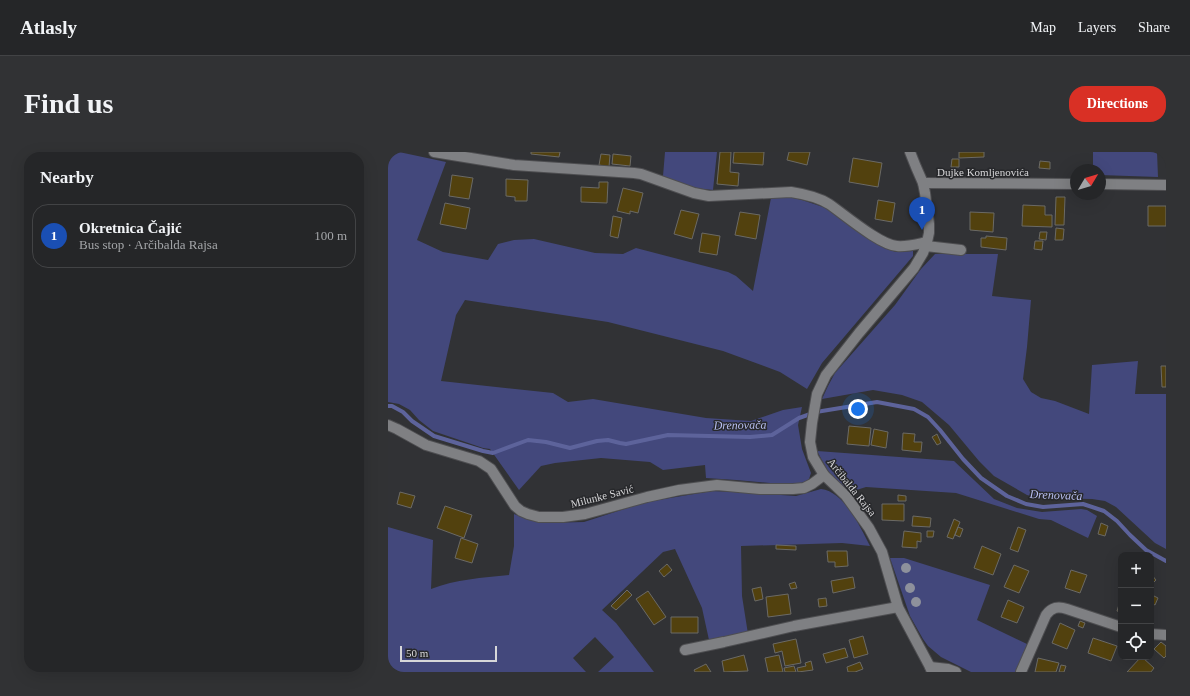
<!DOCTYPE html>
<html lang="en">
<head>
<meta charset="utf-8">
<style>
	body { margin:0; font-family:Georgia,serif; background:#313234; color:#f1f3f6 }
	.controls { position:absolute; right:12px; bottom:12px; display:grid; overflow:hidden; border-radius:8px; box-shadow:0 4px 16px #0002 }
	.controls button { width:36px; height:36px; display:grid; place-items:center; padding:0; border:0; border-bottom:1px solid #424345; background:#252628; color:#f1f3f6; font:20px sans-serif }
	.compass { position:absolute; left:682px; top:12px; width:36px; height:36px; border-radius:50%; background:#252628; box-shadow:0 4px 16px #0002; rotate:52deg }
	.scale { position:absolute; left:12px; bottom:10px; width:97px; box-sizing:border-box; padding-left:4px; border:2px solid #d7d7d9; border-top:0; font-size:11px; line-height:14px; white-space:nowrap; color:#d7d7d9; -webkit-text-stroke:3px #27282b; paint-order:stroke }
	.you { position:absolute; left:470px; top:257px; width:14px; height:14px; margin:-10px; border:3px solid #fff; border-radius:50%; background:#1a73e8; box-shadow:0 0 0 6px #1a73e833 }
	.badge { display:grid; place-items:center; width:26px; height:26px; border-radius:50%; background:#d93025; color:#fff; font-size:13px; font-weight:700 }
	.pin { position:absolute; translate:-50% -33px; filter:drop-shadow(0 1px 2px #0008) }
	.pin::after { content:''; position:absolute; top:21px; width:14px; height:12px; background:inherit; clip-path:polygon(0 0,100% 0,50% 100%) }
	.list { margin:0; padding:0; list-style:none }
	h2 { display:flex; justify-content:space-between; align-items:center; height:52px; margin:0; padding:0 16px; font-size:17px }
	h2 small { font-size:13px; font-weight:400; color:#a3a5a8 }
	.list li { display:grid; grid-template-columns:26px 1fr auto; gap:12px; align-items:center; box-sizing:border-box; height:64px; margin:0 8px 8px; padding:0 8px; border:1px solid #424345; border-radius:16px }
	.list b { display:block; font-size:15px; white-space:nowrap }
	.list p { margin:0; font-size:13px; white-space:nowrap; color:#a3a5a8 }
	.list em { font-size:13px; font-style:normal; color:#a3a5a8 }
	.icon { flex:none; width:22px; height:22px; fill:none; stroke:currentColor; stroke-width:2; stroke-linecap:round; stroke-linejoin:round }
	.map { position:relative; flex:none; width:778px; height:520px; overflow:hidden; border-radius:16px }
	header { display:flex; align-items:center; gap:24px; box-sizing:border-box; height:56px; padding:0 20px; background:#252628; border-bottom:1px solid #424345 }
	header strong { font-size:19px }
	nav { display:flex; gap:22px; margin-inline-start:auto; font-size:14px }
	.intro { display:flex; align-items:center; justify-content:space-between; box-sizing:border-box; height:96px; padding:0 24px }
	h1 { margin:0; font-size:28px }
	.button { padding:10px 18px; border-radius:16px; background:#d93025; color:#fff; font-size:14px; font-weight:700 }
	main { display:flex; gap:24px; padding:0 24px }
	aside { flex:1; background:#252628; border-radius:16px; box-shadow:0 4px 16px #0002 }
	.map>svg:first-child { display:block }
</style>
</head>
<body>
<header>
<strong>Atlasly</strong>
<nav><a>Map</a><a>Layers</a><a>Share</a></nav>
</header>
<div class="intro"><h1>Find us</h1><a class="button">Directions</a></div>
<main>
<aside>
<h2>Nearby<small></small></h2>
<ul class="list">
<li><span class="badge" style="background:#1a4fb4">1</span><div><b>Okretnica Čajić</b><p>Bus stop · Arčibalda Rajsa</p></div><em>100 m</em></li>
</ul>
</aside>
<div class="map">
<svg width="778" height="520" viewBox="0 0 778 520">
	<rect width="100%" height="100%" fill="#313235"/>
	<path fill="#43487c" d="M0,0H11L58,10L29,88L55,100L100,108L110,92L126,88L146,87L207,101L235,102L248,96L340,120L348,124L365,139L383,46L401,45L414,48L432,54L440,57L496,96L508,100L525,99V104L434,211L419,237L392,220L335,199L220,170L77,148L68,163L53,229L165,241L180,250L205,247L318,266L363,269L395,258L414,255L410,273L414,297L423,321L421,327L414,332L403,333L348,328L318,326L317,313L275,318L262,310L213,306L167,311L153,314L131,338L102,297L95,296L45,279L31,268L22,258L11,252L0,250Z
		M277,0H329L325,38L306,36L275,24Z
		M705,0H769L770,25L712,23V18H705Z
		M547,102H610L604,144L643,148L639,195L635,227L643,240L653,246L667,249L701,262L704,213L750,209L747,242H778V397L767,391L728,355L717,349L704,347L651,346L639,343L606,324L591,309L561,273L534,250L514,243L485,238L434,247L440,234L447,221L507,153L533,117Z
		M429,299L566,309L606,347L629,356L654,360L693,357L699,358L709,364L700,386L663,368L651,367L568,341L478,335L462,340L441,321Z
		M433,337C457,340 472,375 482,394L454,391L353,394L354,444L360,482L321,488L314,456L287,397L275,400L214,458L228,471L266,520H210L226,505L207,485L185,506L198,520H0V375L45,388L43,437C68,427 94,426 121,423L126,394V362L141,368L156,371L196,370L258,350L324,339L346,340L408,344Z
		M502,406H516L602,433L589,468L639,492L628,520H583L553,505L540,494L535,487L522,464Z"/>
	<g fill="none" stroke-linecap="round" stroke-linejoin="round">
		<path stroke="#5d639b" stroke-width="4" d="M0,254H4L15,260L24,269L46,284L95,299L105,301L140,288L158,290L182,296L209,289L220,288L232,291L238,292L280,283L362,285L384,283L411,266L428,260L489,250L526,257L540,265L552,278L575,307L593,326L619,344L638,352L655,355L695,352L716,359L729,369L742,383L758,398L778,409"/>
	</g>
	<path fill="#52410e" stroke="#6b6a66" d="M143,0H172L171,5L143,2Z
		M332,0H343L342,20L351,21L350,34L329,32Z
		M346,0H376L375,13L345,11Z
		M401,0H422L419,13L399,8Z
		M571,0H596V5L571,6Z
		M213,2L222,3L221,15L211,13Z
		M225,2L243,4L242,14L224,12Z
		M465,6L494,11L490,35L461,30Z
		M564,7H571V15H563Z
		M652,9L662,10V17L651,16Z
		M64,23L85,26L81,47L61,44Z
		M118,27L140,28L139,49H127V45L118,44Z
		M211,30H220L219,51L193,50V35L211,36Z
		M235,36L255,41L250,61L242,59V62L229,59Z
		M668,45H677L676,73H667Z
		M490,48L507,51L504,70L487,67Z
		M57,51L82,56L78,77L52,72Z
		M635,53L657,54V63H664V75L634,74Z
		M760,54H778V74H760Z
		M293,58L311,62L304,87L286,82Z
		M352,60L372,63L368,87L347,83Z
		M582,60L606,61L605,80L582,78Z
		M225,64L234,66L230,86L222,84Z
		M668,76L676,77L675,88H667Z
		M652,80H659L658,88L651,87Z
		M314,81L332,84L329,103L311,100Z
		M598,84L619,86L618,98L593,95V86H598Z
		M647,89H655L654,98L646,97Z
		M773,214H778V235H774Z
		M461,274L483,276L481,294L459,292Z
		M486,277L500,280L498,296L483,293Z
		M515,281L527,282L526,290H534L533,300L514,298Z
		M549,282L553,291L549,293L544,285Z
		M12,340L27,344L23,356L9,352Z
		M510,343L518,344V349H510Z
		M494,352H516V369L494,368Z
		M57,354L84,363L76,386L49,376Z
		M525,364L543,366L542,375L524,374Z
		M566,367L572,370L565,387L559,385Z
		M713,371L720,374L717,384L710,382Z
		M570,375L575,377L572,385L567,383Z
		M630,375L638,378L630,400L622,397Z
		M516,379L533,381V390L529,389V396L514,395Z
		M539,379H546L545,385H539Z
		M73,386L90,392L84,411L67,406Z
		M388,393L408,394V398L388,397Z
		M594,394L613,402L605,423L586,416Z
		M439,399H459L460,414L447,415V410H440Z
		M279,412L284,418L276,425L271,419Z
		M626,413L641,419L631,441L616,435Z
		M683,418L699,423L692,441L677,436Z
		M763,422L768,428L763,433Z
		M465,425L467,436L445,441L443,429Z
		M407,430L409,436L403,437L401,432Z
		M373,435L375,447L367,449L364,437Z
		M239,438L244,443L228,458L223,454Z
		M260,439L278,465L266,473L248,447Z
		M400,442L403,462L380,465L378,445Z
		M764,443L770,446L767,453L763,451Z
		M438,446L439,454L431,455L430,447Z
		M733,446V460L729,459Z
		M620,448L636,455L629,471L613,465Z
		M283,465H310V481H283Z
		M692,469L697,471L695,476L690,474Z
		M672,471L687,478L679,497L664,491Z
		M475,484L480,502L466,506L461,488Z
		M705,486L729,494L723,509L700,501Z
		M408,487L413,511L397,514L394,499L387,501L385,492Z
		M773,490L778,494V504L776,506L766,497Z
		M457,496L460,505L438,511L435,502Z
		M356,503L360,519L336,520L334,509Z
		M391,503L395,520H380L377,506Z
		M753,505H754L766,516L763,520H739Z
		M650,506L671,511L668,520H647Z
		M423,509L425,518L410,520L409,516L418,514L417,511Z
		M472,510L475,517L467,520H460L459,515Z
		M318,512L323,520H307L306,518Z
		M673,513L678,514L676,520H671Z
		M406,514L408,520H397L396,516Z"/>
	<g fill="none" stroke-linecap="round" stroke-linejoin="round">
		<g stroke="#4e4e51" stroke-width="12">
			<path id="street" d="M46,0L126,13L246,21L253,22L306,41L321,44L403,40C416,42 430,45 441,52C457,63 492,93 509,94C519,95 529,92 539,90
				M535,31L688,32
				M712,32L778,33
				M0,273L9,277L38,293L91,309L103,317L127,354L133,359L140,362L151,365H175L197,362L259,345L291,338L329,333L372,337H405L416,336L424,332L436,323
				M763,482L778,483
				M297,498L336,490L406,474L510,455
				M542,515L560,517L568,520
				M633,520L658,463C664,455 670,454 679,457L733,475"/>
		</g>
		<g stroke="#4e4e51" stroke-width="12">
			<path id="secondary" d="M522,0L528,15L535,31L537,41L541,72V81L539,90L535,101L526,116L471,181L438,223L429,242L424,271L422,290L425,305L436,323L458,344L481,376L494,400L510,455L542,515L544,520
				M538,94L573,98"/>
		</g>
		<use href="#street" stroke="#7f8083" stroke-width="10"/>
		<use href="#secondary" stroke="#7f8083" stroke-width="10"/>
	</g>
	<g fill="#8e919c">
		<circle cx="518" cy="416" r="5"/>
		<circle cx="522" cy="436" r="5"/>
		<circle cx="528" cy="450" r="5"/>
	</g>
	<g text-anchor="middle" stroke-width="3" stroke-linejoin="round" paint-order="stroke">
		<g font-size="11" fill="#d7d7d9" stroke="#27282b">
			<text x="595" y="24">Dujke Komljenovića</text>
			<text transform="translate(464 335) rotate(51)" y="4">Arčibalda Rajsa</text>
			<text transform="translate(214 344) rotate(-14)" y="4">Milunke Savić</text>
		</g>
		<g font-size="12" font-style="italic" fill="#b8bff1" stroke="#27282b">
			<text transform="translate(352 273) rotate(-1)" y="4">Drenovača</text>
			<text transform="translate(668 343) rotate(2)" y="4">Drenovača</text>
		</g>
	</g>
</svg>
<div class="controls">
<button>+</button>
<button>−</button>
<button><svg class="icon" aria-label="locate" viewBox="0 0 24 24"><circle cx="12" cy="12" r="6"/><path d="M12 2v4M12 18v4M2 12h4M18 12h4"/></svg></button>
</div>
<svg class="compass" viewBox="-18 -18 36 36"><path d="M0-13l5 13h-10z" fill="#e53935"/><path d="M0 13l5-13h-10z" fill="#a3a5a8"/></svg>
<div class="scale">50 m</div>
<div class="you"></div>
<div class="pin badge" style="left:534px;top:78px;background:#1a4fb4">1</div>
</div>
</main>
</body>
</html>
